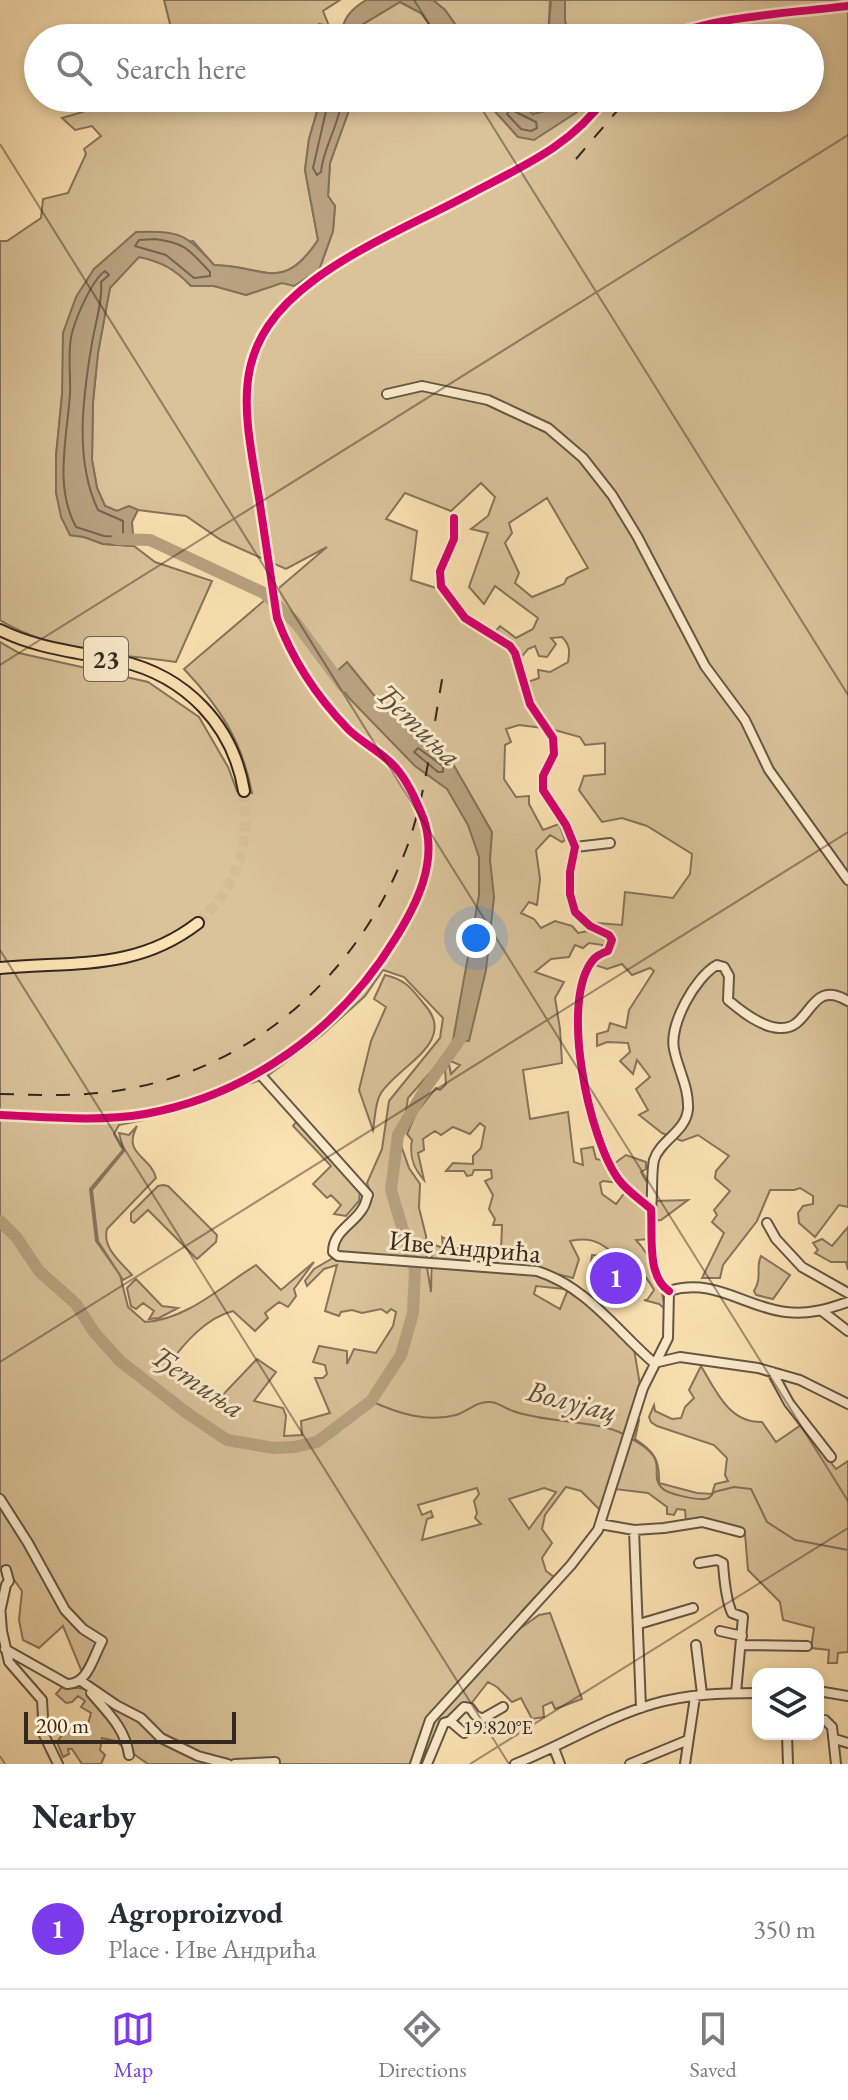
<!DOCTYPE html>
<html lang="en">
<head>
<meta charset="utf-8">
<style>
	body { margin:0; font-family:"EB Garamond",serif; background:#f7f7f7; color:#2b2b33 }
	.controls { position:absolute; right:24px; bottom:24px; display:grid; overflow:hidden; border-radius:16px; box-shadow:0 4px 12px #0003 }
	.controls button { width:72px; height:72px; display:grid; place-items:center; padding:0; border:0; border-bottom:2px solid #e1e1e2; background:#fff; color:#2b2b33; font:40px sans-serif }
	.scale { position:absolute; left:24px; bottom:20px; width:212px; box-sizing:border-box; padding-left:8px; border:4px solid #33271f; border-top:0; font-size:22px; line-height:28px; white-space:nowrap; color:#33271f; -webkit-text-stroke:6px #fdeccd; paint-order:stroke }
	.you { position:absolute; left:476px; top:938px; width:28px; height:28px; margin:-20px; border:6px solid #fff; border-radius:50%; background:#1a73e8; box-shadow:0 0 0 12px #1a73e833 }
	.badge { display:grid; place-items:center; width:52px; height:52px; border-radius:50%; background:#7c3aed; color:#fff; font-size:26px; font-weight:700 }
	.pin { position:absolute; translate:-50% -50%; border:4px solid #fff; box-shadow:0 2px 8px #0006 }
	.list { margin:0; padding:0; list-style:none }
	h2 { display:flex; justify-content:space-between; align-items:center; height:104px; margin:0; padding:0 32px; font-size:34px }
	h2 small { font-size:26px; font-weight:400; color:#7c7c81 }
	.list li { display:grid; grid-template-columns:52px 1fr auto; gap:24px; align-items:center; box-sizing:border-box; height:120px; padding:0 32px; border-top:2px solid #e1e1e2 }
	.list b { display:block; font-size:30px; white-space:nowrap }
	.list p { margin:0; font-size:26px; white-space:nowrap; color:#7c7c81 }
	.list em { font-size:26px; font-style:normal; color:#7c7c81 }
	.icon { flex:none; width:44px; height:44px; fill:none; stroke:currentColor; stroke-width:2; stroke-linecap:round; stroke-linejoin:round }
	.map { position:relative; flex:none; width:848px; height:1764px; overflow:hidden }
	.search { position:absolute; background:#fff; box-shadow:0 4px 12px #0003; left:24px; right:24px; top:24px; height:88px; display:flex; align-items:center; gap:20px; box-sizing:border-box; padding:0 28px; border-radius:44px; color:#7c7c81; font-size:30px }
	.sheet { height:224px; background:#fff }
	nav { display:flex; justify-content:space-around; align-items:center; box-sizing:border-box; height:112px; border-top:2px solid #e1e1e2; background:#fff; font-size:22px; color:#7c7c81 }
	nav a { display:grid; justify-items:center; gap:4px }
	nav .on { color:#7c3aed }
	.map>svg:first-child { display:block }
</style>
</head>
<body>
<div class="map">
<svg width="848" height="1764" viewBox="0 0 848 1764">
	<rect width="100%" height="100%" fill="#fce2b2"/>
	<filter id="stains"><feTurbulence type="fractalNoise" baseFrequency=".0025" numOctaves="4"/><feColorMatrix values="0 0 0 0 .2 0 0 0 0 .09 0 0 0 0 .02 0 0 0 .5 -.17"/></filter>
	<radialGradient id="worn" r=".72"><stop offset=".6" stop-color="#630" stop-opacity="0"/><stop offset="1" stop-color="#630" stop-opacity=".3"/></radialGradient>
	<path fill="#dac299" stroke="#86745c" stroke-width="2" fill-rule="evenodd" d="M164,0H340L323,11L329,26L319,24V32H328L327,38H170L171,28Z
		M433,0H550L548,38H465L445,10Z
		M565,0H848V1207L839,1205L815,1237L799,1223L798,1213L803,1206L813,1204V1196L800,1188L794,1190H770L757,1221L723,1265L720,1278H702L724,1233L712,1222L717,1215L714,1210L730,1191L715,1178L716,1171L729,1156L698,1135L682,1141L662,1133L639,1115L648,1110L636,1089L650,1077L637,1060L633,1074L620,1061L630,1052L628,1043L607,1042L597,1046V1034L608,1031L610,1023L626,1028L629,1010L654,971L650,968L632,975L622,964L607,969L595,965L603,945L589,943L583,948L575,945L569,957L551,959L535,972L564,982L555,998L560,1029L562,1063L523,1070L530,1119L568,1112L574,1162L583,1165L581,1149L593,1147L596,1159L615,1163L626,1155L646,1162V1169L641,1172L646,1181H650L655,1201L688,1200L661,1220L649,1221L650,1239L636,1240C651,1255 662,1286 665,1309L659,1304L644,1300H647L654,1290C636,1259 629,1261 597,1271L591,1263L592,1255L604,1256L608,1249C595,1239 586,1238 570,1241L579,1259L573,1278L557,1274L543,1275L567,1285L564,1289L536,1286L534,1294L560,1309L569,1287L634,1349L640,1385L601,1511L581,1491L566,1487L545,1515L542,1529L552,1543L542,1558L546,1571L554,1577L521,1612L514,1633L539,1615L550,1613L582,1699L555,1709L552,1702L543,1706L544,1717L532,1719L521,1698L512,1702L497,1687L488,1682L456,1723H441L424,1764H148L115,1741L102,1738L100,1750L105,1755L101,1764H82L72,1749H68L69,1754L63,1757L57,1742L62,1735L88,1724L91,1713L81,1707L85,1701L78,1696L72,1702L66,1703L56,1694L62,1687L89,1689L63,1626L39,1648L23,1640L19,1620L22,1591L4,1566L0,1567V642L19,653L148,682L199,717L228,767L237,791L252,793C242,741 220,707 184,669L327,547L286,569L221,540L186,516L138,510L129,506L117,511L105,506L97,488L92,460L93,402L98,352L110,287L139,256C162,262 175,269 191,286H214L246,295L319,270L333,231L335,206L328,196L330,163L348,113L349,98H483L518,137L580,109L583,98H810V38H570L565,21ZM481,483L495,497L488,516L471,529L488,533L469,587L484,604L495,586L538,618L533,629L516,638L500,626L489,639L436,588L411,580L417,531L386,519L405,493L451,511ZM547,498L588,568L567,578L564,584L532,597L515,583L519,573L505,543L512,533L509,523ZM562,637C570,645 570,651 568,662L550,672L538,670L539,678L528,682L520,659L528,649L535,646L539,656L547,657L556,644L551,638ZM519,725L551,729L580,737L585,745L605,743V774L584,776L579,790L602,822L622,818L647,826L692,854L690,874L673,898L625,892L622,925L597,923L588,931L578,933L572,926L555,921L541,928L534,919L521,913L529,902L537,905L540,879L536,850L550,835L562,842L565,840L559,824L543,830L529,804V796L516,797L504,779L505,745L511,742L506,729ZM383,970L404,977L443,1018L440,1038L389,1101L382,1149L367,1183L371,1194L334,1245L338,1255L314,1269L305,1281L307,1286L324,1269L337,1265L325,1311L339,1316L341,1312L352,1310L362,1313L381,1309L387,1313L391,1309L396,1312L393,1326L376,1353L354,1349L347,1364V1351L319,1346L313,1362L325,1365L327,1374L323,1378H315L330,1413L301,1421L302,1435L284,1436L286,1416L283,1408L254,1401L276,1372L257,1359L217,1401L167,1366C184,1344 205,1318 233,1311L255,1331L268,1318L265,1313L279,1302L288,1307L296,1296L294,1289L314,1262L281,1290L256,1265C222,1286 186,1320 145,1322L128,1307L120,1275L96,1241L90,1189L123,1150L114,1134L119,1125L143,1120L263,1079L322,1035L365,996ZM443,1058L460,1065L451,1074L449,1064L445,1070L446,1084L440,1090L436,1088L416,1113L407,1134L412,1140C409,1156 413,1168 424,1180L418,1153L424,1150L423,1139L435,1131L441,1135L453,1127L470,1134L480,1123L485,1127L481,1148L473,1156V1164L453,1163L446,1171H464L467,1176L472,1175L474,1170H491L492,1178L485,1181L493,1195L489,1209L495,1219L493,1225H502L501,1251L454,1248V1243L442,1237L443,1248L435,1245L432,1250L431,1292L427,1267L426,1236L419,1208L420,1184L409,1168L401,1145L408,1098ZM603,1181L627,1184L629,1187L616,1204L602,1194L600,1183ZM477,1488L479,1494L474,1501L477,1513L475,1518L481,1524L422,1540L427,1519L433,1517L431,1511L422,1515L418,1505ZM544,1488L556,1492L529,1529L509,1499Z
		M400,2L421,13L439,38H353L355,29Z
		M94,98H321L309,139L305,170L318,240C282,294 265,266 214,265L193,241L94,269L62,395L56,456L70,535L84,537L103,544L134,546L155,562L212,581L176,662C119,654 50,651 0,620V241H7L41,218L43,199L68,193L86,154L84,149L101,136L92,126L75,130L62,118L83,112Z
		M512,98H562L563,102L555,109L533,114Z
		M385,975C406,980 411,988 424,1004C459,1042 399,1065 381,1093C375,1102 375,1119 373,1130L359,1090L371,1041L386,1007L374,999Z
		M296,1122L360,1191L359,1201L346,1216L334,1214L341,1205L331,1195L327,1198L313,1184L331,1166L293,1126Z
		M137,1126C122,1155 150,1155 156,1178L107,1229C102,1248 120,1261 132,1275L123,1280L98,1241L92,1190L124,1151L119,1133L129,1135Z
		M163,1185L168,1186L217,1235L216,1242L197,1259L148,1210L134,1223L131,1221V1213L158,1186Z
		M848,1227V1270L846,1262H831L815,1253L818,1250L813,1243L822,1239L832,1246Z
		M761,1256L790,1275L773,1299L756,1295L754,1291C763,1276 755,1269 761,1256Z
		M136,1279L162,1306L178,1308L159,1318L149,1319L154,1311L143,1303L136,1309L131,1306L127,1288Z
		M701,1366C716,1391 729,1423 762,1422L776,1442L801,1425L836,1469L848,1461V1652L838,1653L837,1663H828L829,1650L811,1648L814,1628L783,1620L780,1602L748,1570L745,1534L714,1523L686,1522L685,1510L677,1509L674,1515L667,1514V1507L648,1493L614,1489L635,1420H639L635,1439C654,1451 660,1460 659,1483L697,1493L712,1494L715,1484L728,1481L725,1475L727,1458L714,1445L657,1426L651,1422L649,1417L654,1405L655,1411L672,1419L681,1418L685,1407L694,1398L689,1390Z"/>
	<path fill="#b8a280" stroke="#837159" stroke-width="2" d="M366,0H433L445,10L465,38H439L421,13L400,2L355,29L353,38H341C342,19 350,10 366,0Z
		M551,0H565V21L570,38H548Z
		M321,98H349V110L330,163L328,196L335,206L333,231L319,270L294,286L282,283L246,295L214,286H191C175,269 162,262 139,257L110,288L98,353L93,402L92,460L97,488L105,506L117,511L129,506L138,510L132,522L134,546L103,544L84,537L70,535L61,517L56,493V456L62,395L63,333L76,297L94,269L136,232C180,231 185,233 214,265C264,266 283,294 318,240L305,170L309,139Z
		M483,98H512L533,114L555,109L562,102V98H583L577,112L534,140L518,137Z
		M347,662L373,694L419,738L453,764L492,832L490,860L494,897L486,970L469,1041L453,1040L479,895V857L468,825L447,789L415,766L349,698L333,675Z"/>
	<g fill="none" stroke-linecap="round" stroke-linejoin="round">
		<path stroke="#766450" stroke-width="2" d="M329,98L313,168L317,175L321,172C323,147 340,124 342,98
			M510,109L536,122L537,128L531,131L521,129L507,114Z
			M155,239C186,243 189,250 210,272V276L194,278L166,255L135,246L139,240Z
			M105,271L109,275L101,282C103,301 95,324 92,343C83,396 74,460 98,510L123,521V534L119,537L104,536L76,527C54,487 67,438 70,394C71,375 67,352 72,333C77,314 93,279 105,271Z
			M418,748L443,766V772H438L414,752Z"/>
		<path stroke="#837159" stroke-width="2" d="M371,1401C397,1413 427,1423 456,1415C468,1411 477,1401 490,1402C498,1402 506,1409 513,1411C545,1423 597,1420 623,1434
			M632,1439C673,1461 647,1473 662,1488C667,1494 696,1500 704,1499C710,1499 711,1496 714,1492L734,1487L751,1489L767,1522L795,1540L848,1550"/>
		<path stroke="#b8a280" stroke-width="12" d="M117,539L150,540L264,593L296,623L343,686
			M0,1221L17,1238L39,1271L76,1304L94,1332L120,1361L187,1413L227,1440L274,1448L294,1447L317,1442L371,1401L401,1355L413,1313L415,1270L391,1190L398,1135L425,1089L461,1038L464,1025"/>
		<path stroke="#d4bd95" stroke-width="10" stroke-dasharray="10 5" stroke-linecap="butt" d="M198,923C239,883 249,848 244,791"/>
		<g stroke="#655644" stroke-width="12">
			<path id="minor" d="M387,394L422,386L488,400L548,428L583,458L612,495L637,536L705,666L745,720L769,770L848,880
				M454,518V539L440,571L441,586L465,618L510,646L515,653L530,704L553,738L554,754L543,776V790L566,825L575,847L570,872V894L575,912L590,926L609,935L612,940L608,951C602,953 597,955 593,960C559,1001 589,1140 619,1180C627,1191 641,1200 651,1209C653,1233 646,1276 669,1291
				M575,847L610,843
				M259,1073L368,1195C366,1199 366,1204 363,1208C354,1224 333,1231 333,1252L338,1256L537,1271C587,1287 616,1330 654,1363
				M651,1209C653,1194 651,1172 654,1160C660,1140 686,1132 688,1109C689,1087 678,1070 674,1049C669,1025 695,977 717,965L724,967L729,976L728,1000C741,1011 761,1027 779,1028C812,1031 808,977 848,1001
				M767,1223L776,1239L802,1267L848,1293
				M669,1291C714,1277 744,1307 786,1312C808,1315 828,1309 848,1302
				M822,1311L848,1331
				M654,1363L680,1357L758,1368L800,1380L848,1404
				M772,1372L789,1403L831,1457
				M0,1499L28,1543L65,1610L83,1629L102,1641
				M600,1524L634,1530L664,1528L702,1522L740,1532
				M634,1530L641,1708
				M699,1563L717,1560L723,1563C724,1578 726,1600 732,1613L743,1617L736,1693
				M0,1605L2,1631L9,1662L42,1700L44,1735L58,1764
				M1,1608L6,1585L9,1581L6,1570
				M639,1624L693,1608
				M720,1631L742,1636
				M696,1645L702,1694
				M741,1645L807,1646
				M5,1649L67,1684C87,1685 93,1658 101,1643
				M81,1681L116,1705L141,1718L161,1738L198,1756L228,1764
				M818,1691L848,1696
				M91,1693C108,1713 125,1728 129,1755
				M825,1720L832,1727L836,1764
				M450,1721L464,1733
				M787,1734L788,1764
				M835,1739L848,1743
				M554,1748L560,1764
				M235,1764L275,1762
				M415,1764L430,1720L571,1565L598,1530L643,1388L668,1338L669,1291
				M427,1764L444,1723L450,1721L464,1707L470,1708L475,1715L482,1719L503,1707
				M515,1764C561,1746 605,1718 653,1704C687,1694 723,1693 758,1693
				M630,1764L688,1740
				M685,1764L695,1697"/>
		</g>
		<g stroke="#33271f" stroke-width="14">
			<path id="major" d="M0,630C38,649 79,652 120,661C186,676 233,725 244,791
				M0,968C74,961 136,971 198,923"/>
		</g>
		<use href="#minor" stroke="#fdeccd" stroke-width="8"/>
		<use href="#major" stroke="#fce2b2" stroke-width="10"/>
		<path stroke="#33271f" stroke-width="2" stroke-dasharray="14 14" stroke-linecap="butt" d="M576,159L628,98
			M0,1094C43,1095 85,1097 127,1089C258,1066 361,970 407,847C427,792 433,726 444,669"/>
		<g stroke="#fdeccd" stroke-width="13">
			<path id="cycleway" d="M665,38C714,16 793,13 848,6
				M454,518V539L440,571L441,586L465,618L510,646L515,653L530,704L553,738L554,754L543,776V790L566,825L575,847L570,872V894L575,912L590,926L609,935L612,940L608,951C602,953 597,955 593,960C559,1001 589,1140 619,1180C627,1191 641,1200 651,1209C653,1233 646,1276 669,1291
				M0,1115C48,1117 98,1122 145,1114C250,1095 340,1029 395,939C417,904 438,862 424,820C417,802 408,781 395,767C382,752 362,743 348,729C318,698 292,659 277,618C271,578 265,538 259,498C243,404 228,344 314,280C361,245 422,220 474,192C523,166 572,145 605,98"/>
		</g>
		<use href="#cycleway" stroke="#d6006c" stroke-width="8"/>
	</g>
	<path fill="none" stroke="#33271f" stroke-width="2" stroke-opacity="0.45" d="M414,0L438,38M475,98L848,695M0,144L848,1501M0,665L848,135M0,950L509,1764M0,1362L848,832M0,1756L5,1764M470,1764L848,1528"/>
	<g text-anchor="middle" stroke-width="6" stroke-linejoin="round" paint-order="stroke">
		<rect fill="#fdeccd" stroke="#706253" stroke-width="2" x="84" y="637" width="44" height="44" rx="6"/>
		<g font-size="26" font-weight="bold" fill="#33271f">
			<text x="106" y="668">23</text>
		</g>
		<g font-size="28" fill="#33271f" stroke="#fdeccd">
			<text transform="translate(465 1246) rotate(5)" y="10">Иве Андрића</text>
		</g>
		<g font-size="30" font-style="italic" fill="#5b4c3c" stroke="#fdeccd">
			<text transform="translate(419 725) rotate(44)" y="10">Ђетиња</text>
			<text transform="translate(198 1382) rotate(34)" y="10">Ђетиња</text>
			<text transform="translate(572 1401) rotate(14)" y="10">Волујац</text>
		</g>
	</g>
	<g font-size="20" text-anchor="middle" fill="#33271f" stroke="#fdeccd" stroke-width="6" stroke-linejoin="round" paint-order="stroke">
		<text x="498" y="1734">19.820°E</text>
	</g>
	<rect width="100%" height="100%" filter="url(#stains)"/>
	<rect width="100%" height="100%" fill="url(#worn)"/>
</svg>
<div class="controls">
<button><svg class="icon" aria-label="layers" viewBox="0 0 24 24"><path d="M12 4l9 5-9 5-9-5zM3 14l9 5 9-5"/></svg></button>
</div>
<div class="scale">200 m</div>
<div class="you"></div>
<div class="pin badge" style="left:616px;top:1278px">1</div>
<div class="search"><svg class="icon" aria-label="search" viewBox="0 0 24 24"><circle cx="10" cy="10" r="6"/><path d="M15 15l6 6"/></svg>Search here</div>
</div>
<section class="sheet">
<h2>Nearby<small></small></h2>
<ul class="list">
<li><span class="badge">1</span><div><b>Agroproizvod</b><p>Place · Иве Андрића</p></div><em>350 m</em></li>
</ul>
</section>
<nav>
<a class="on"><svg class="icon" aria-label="map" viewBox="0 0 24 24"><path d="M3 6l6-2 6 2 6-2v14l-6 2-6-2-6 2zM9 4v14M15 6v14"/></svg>Map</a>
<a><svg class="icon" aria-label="directions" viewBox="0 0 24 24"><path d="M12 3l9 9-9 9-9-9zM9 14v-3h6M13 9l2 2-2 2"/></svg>Directions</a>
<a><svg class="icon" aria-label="saved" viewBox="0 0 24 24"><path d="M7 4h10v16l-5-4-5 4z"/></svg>Saved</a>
</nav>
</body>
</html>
